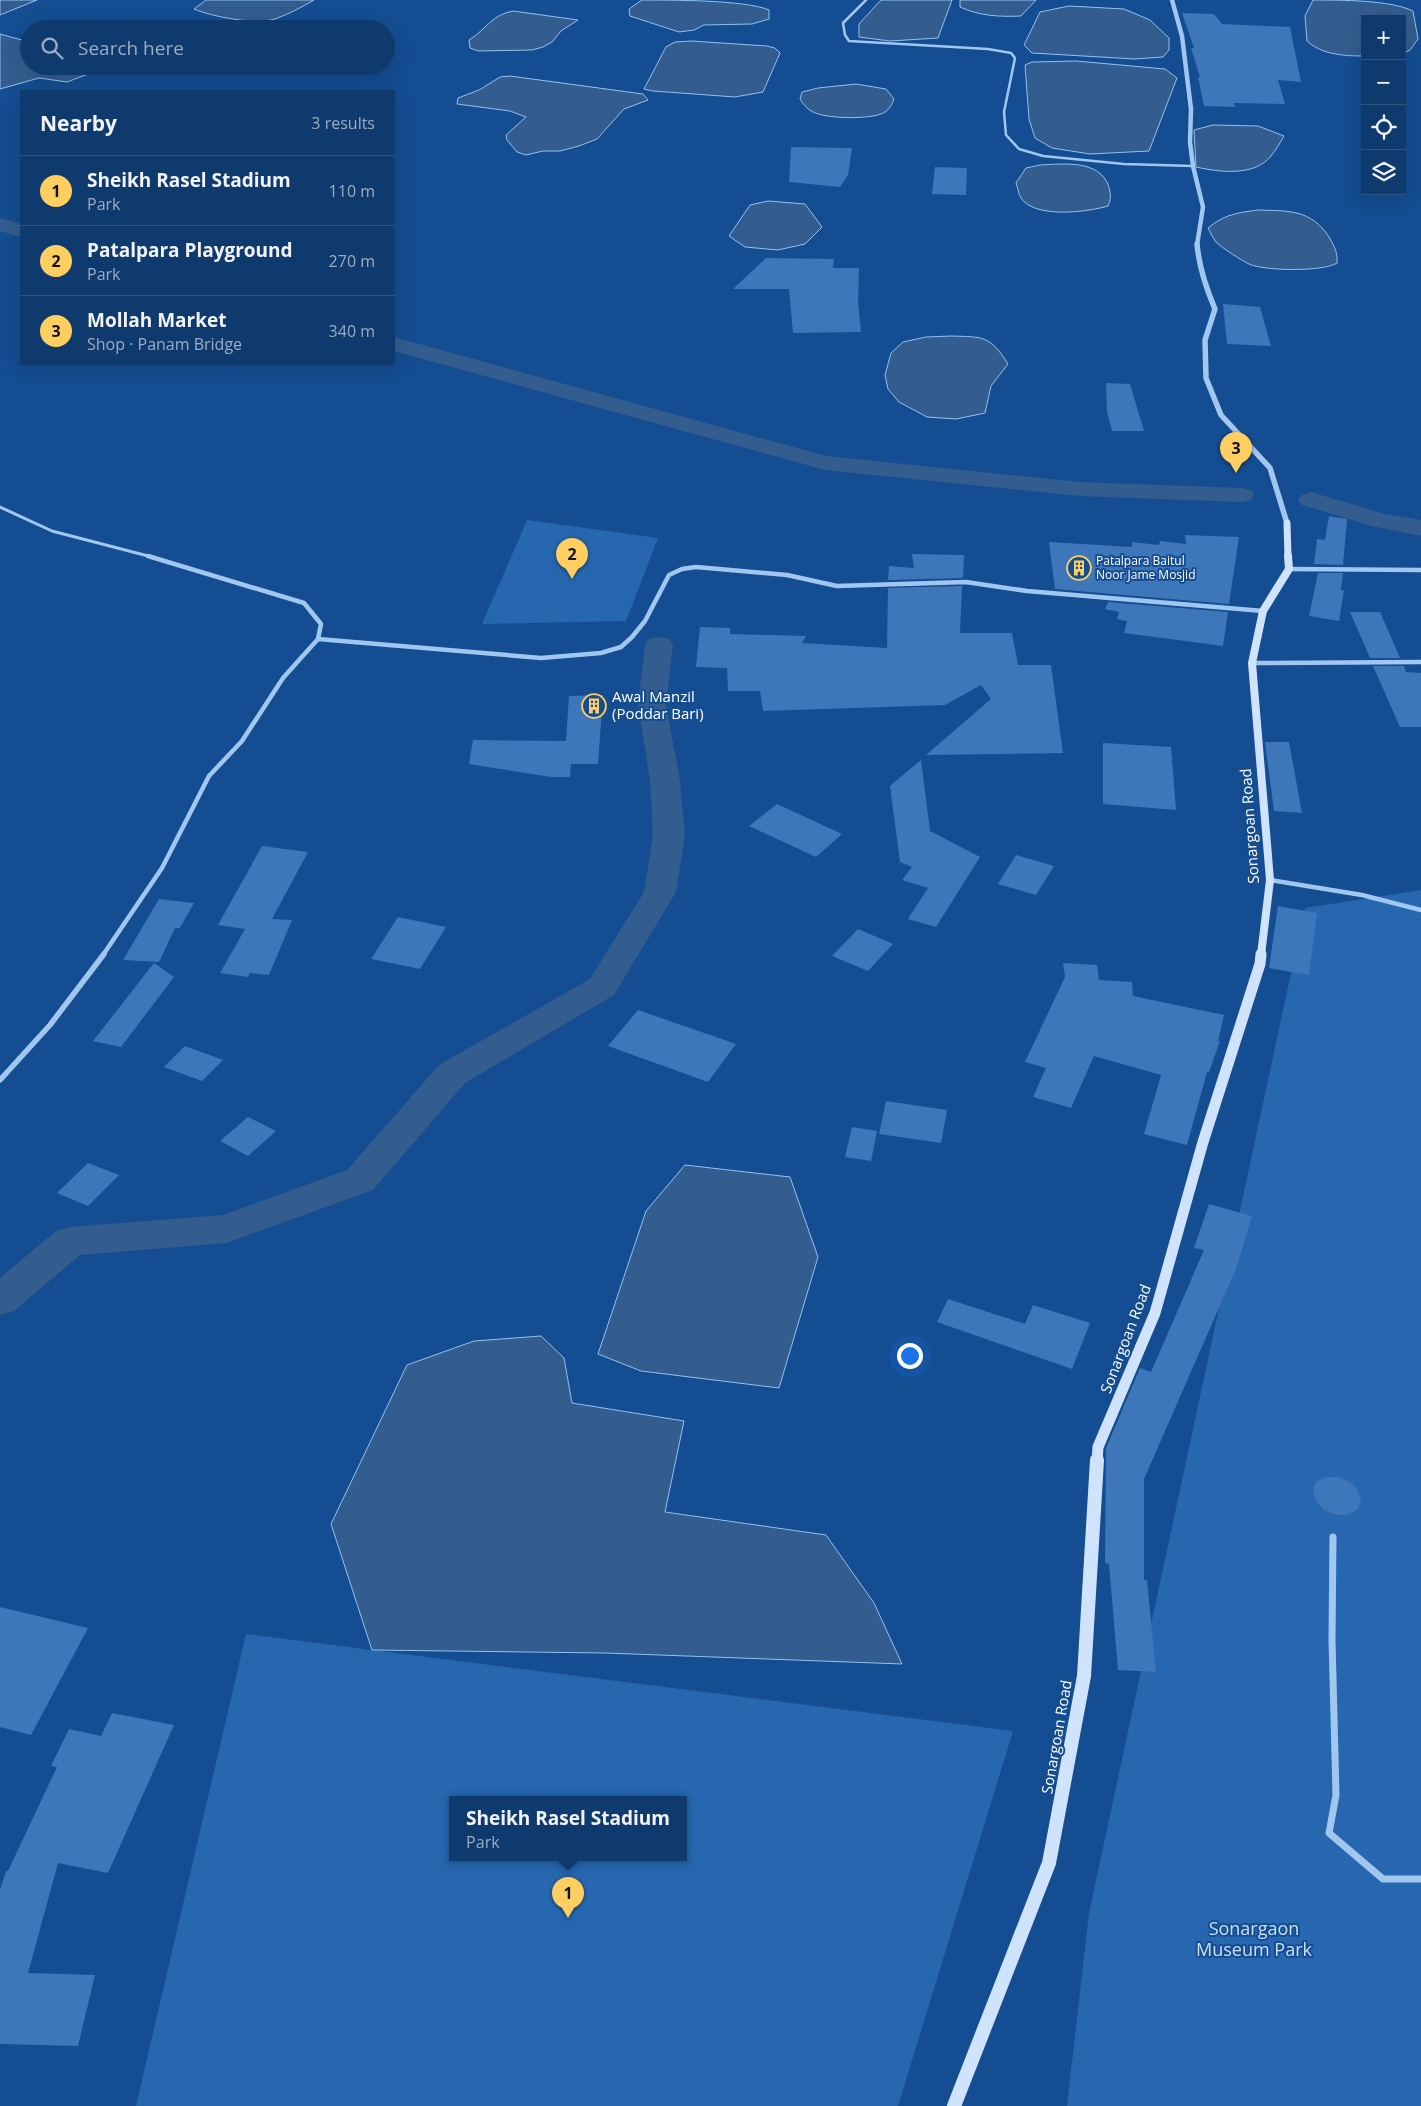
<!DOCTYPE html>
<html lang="en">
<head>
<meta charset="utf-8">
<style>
	body { margin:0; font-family:"Open Sans",sans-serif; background:#1d4575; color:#f1f3f6 }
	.controls { position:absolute; right:15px; top:15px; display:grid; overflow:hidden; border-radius:0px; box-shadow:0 5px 20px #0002 }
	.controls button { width:45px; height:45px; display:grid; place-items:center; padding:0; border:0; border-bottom:1px solid #2f5480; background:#0f3a6d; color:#f1f3f6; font:25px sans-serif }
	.you { position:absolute; left:909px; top:1355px; width:18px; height:18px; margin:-12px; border:4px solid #fff; border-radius:50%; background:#1a73e8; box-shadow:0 0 0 8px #1a73e833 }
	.badge { display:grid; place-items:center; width:32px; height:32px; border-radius:50%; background:#ffce61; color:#111; font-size:16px; font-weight:700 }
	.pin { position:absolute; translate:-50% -41px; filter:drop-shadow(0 1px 2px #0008) }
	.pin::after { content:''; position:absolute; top:26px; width:18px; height:15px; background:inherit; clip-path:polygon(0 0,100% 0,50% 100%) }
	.popup { position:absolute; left:449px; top:1796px; width:238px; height:65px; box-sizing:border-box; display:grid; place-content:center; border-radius:0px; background:#0f3a6d; filter:drop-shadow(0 1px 4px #0005); font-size:16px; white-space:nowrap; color:#9badc2 }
	.popup b { font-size:19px; color:#f1f3f6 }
	.popup::after { content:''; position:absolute; left:50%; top:100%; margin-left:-10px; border:10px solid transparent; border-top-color:#0f3a6d }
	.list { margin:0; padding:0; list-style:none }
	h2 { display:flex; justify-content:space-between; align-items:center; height:65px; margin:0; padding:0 20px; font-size:21px }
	h2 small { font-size:16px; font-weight:400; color:#9badc2 }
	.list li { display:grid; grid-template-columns:32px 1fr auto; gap:15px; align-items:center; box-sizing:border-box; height:70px; padding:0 20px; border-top:1px solid #2f5480 }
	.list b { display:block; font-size:19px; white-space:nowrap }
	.list p { margin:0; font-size:16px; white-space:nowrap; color:#9badc2 }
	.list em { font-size:16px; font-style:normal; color:#9badc2 }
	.icon { flex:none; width:28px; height:28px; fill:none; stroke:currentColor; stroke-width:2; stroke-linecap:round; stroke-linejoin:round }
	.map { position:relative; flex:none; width:1421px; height:2106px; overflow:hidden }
	.search { position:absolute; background:#0f3a6d; box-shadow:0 5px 20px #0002; left:20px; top:20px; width:375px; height:55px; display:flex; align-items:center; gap:12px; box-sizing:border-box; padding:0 18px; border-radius:28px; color:#9badc2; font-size:19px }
	.panel { position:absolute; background:#0f3a6d; box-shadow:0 5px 20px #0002; left:20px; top:90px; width:375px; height:275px; border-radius:0px }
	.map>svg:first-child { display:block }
</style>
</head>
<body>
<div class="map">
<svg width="1421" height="2106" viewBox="0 0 1421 2106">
	<rect width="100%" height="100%" fill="#144d91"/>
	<path fill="#2667b0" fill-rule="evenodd" d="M527,520L658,538L626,621L482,624Z
		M1421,890V2106H1067L1089,1913L1305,908Z
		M246,1634L1013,1731L898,2106H136ZM453,1799H683V1857H453Z"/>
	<path fill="#335d8e" stroke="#92c2f4" d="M0,0H37L0,15Z
		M206,0H314C302,7 289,14 275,19C256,25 213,17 194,9Z
		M642,0C672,0 746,0 769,10V19L752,24L704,25L694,30L679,32L630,16L629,9Z
		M881,0H952L938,38L890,41L859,37V24Z
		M960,0H1036L1021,16C999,17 980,16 960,7Z
		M1313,0C1342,0 1390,0 1413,11L1418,39L1410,50L1402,54V19H1365V56C1345,56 1322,55 1307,41L1305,16Z
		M1069,6L1124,9L1150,20L1169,38V50L1163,57L1135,59L1032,53L1024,45L1040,12Z
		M513,11L578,20L561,31L552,42L543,47L532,50L478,51L470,48L469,40C487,29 491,15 513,11Z
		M0,34L29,42V66H101L99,70L67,82L39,78L0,89Z
		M691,41L767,46L775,48L780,53L763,92L735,97L653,91L644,89L666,47L675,42Z
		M1076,61L1165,69L1177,78L1149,151L1090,154L1052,148L1035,138L1029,119L1025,65L1032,62Z
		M510,76L643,94L648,100L624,109L597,139L579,146L560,151H543L526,155L517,152L507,140L506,135L526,117L510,111L457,104L458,98L479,90L500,77Z
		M856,84L886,89L894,99C892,104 890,109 885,112C873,120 826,119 813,112C807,109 803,104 800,99L802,92L818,88Z
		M1213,125L1258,126L1284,136C1280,143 1276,150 1271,156C1254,177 1219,172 1196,167L1194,130Z
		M1040,165C1063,164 1100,159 1109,187C1111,195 1111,200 1108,206C1088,212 1035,219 1021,198C1018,194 1018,187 1016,183L1026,168Z
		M768,201L805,204L822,227L805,244L778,250L745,247L729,236L750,205Z
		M1258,210C1288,211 1311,209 1329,237C1334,246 1338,252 1337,263C1323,272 1264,271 1249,264C1241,260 1222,248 1216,242C1213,238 1210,232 1208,228C1225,214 1237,213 1258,210Z
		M951,336C983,337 990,335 1008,364L991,386L985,413L956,419L927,417L899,402L888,389L885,375L891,353L903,342L926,337Z
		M685,1165L790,1177L818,1257L779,1388L641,1371L598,1354L646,1211Z
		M541,1336L564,1358L572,1403L684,1421L665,1512L826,1535L874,1603L902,1664L605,1653L372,1650L331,1524L407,1365L474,1341Z"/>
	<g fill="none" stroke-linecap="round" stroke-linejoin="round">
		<path fill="#335d8e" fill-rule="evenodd" d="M0,218L21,224V237L0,231Z
			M394,337L826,456L1080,482L1242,488L1251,490L1254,495L1251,500L1242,502L1080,496L825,470L394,351Z
			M1311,492L1385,514L1421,520V536L1372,526L1302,505L1298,500L1302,495Z
			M659,637L669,639L673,645L666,705L680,781L685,835L676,892L614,995L465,1083L373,1190L226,1243L80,1255L14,1311L0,1315V1278L56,1231L70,1227L223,1215L347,1170L439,1065L590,979L644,892L653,835L650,781L638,705L645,645L649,639Z"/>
	</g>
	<path fill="#3d77b9" d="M1182,13L1214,14L1222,24L1290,27L1301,82L1278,80L1285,104L1234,103L1235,107L1204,106L1198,77H1200L1191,48H1194Z
		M791,147L852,148L848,175L840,187L789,182Z
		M935,167L967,168L966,195L932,194Z
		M766,258L834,259L833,268H859L858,302L861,332L793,333L789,289H733Z
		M1223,304L1260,307L1271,346L1227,344Z
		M1106,383L1130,384L1144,431H1112L1107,412Z
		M1329,516L1347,519L1343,565L1314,564L1317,539L1325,540Z
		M1185,535L1239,537L1229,604L1055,589L1049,542L1132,547V542L1159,545L1160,541L1186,544Z
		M912,554L964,555L963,578L888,580L889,566L914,568Z
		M1318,573H1343L1341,590H1344L1339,621L1309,616Z
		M962,586L960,633H1012L1018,665H1051L1063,753L926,755L991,699L981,685L945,705L763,711L760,691H728L727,668L696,667L700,627L730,628V634L806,636L802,643L887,648L888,588Z
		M1108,602L1228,612L1223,646L1124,633L1127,621L1117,619L1119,612L1105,609Z
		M1350,612H1380L1400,658H1370Z
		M1373,666H1404L1406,672L1421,673V727H1400Z
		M603,695L598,764H571L570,777H551L469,764L473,740L566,741L569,696Z
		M1265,742H1289L1302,813L1274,811Z
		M1103,743L1171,747L1176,810L1103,804Z
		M921,760L930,831L980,857L936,927L908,919L928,888L902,880L912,867L900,862L890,786Z
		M777,804L842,834L816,857L749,826Z
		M262,846L308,852L272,919L292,920L269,975L250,973L248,977L220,973L245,929L218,925Z
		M1016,855L1054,866L1036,895L998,884Z
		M159,899L194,903L180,928H175L159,962L123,960Z
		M1278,906L1317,913L1309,975L1269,968Z
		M398,917L446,927L420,969L371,959Z
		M858,929L893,944L868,971L832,956Z
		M154,963L174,977L121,1047L93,1041Z
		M1063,963L1097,965L1099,980L1132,982L1133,996L1224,1015L1218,1041H1220L1209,1072H1207L1187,1145L1144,1134L1161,1075L1094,1056L1071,1108L1033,1097L1046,1068L1025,1062L1065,977Z
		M638,1010L736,1044L708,1082L608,1046Z
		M185,1046L223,1060L202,1081L164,1067Z
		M886,1101L947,1110L941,1143L879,1134Z
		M248,1117L276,1131L248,1156L220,1141Z
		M852,1127L877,1131L871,1161L845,1157Z
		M88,1163L119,1175L88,1206L57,1193Z
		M1209,1204L1252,1216L1236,1269L1144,1479V1580H1147L1156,1672L1118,1670L1109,1564L1105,1563L1106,1448L1140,1368L1151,1372L1204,1250L1194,1248Z
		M948,1299L1025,1324L1033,1305L1090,1323L1072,1369L937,1322Z
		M1326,1477H1338L1350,1482L1358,1490L1361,1500L1358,1509L1348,1515H1336L1324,1510L1316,1501L1313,1491L1316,1482Z
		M0,1607L88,1628L31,1735L0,1727Z
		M112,1713L174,1725L108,1873L58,1863L28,1973L95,1975L78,2046L0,2044V1890L6,1871H8L57,1767L51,1766L69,1729L101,1736Z"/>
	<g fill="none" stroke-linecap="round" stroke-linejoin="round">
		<path stroke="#a1c7f1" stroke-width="2.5" d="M866,0L843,23L845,35L849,41L988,49L1011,53L1015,58L1004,112L1006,135L1019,149L1043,156L1124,164L1193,166"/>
		<path stroke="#a1c7f1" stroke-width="3" d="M0,507L52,531L152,557"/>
		<path stroke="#a1c7f1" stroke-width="4.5" d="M1289,569L1421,570
			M318,639L541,658L601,653L621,647L632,637L645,621L669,575L682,569L696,567L787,575L837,586L966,582L1027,591L1263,611
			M1252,663L1421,662
			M1270,880L1362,895L1421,910
			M103,955L162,868L209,776L242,741L283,678L318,639L321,624L304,603L148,556"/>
		<path stroke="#a1c7f1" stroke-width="5.5" d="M0,1080L50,1025L104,954"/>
		<path stroke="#a1c7f1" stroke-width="7" d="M1333,1537L1332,1640L1336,1795L1329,1833L1383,1879H1421"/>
		<path stroke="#a1c7f1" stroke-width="4.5" d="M1172,0L1182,36L1191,109L1190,142L1193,166L1203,207L1197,245"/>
		<path stroke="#a1c7f1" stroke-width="5.5" d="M1197,244C1199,267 1206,288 1215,309L1205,340L1206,378L1221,415L1270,468L1287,523"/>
		<path stroke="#cfe3fc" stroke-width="7" d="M1287,523L1288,557"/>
		<path stroke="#cfe3fc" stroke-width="8" d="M1261,955L1270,880L1252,663L1263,611L1289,569L1288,556"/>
		<path stroke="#cfe3fc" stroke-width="11" d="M1097,1461L1098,1447L1155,1313L1203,1142L1260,964L1261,954"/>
		<path stroke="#cfe3fc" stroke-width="14" d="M954,2106L1049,1863L1084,1676L1097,1460"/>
	</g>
	<defs>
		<g id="building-ring" transform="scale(1.25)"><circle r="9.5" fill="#144d91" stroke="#ffce61" stroke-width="1.5"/><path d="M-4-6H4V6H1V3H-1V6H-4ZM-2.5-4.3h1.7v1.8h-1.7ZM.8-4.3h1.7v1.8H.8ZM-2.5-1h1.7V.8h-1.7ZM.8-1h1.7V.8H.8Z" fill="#ffce61"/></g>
	</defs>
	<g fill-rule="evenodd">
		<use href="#building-ring" x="1079" y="568"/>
		<use href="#building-ring" x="594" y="706"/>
	</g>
	<g text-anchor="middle" stroke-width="4" stroke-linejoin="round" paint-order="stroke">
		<g font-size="12" fill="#fff" stroke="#144d91" text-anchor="start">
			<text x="1096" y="565">Patalpara Baitul<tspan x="1096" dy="14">Noor Jame Mosjid</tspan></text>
		</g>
		<g font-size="15" fill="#fff" stroke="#144d91" text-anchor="start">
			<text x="612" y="702">Awal Manzil<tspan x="612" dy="17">(Poddar Bari)</tspan></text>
		</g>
		<g font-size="15" fill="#fff" stroke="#144d91">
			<text transform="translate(1250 826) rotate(-94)" y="5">Sonargoan Road</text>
			<text transform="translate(1126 1339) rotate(-69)" y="5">Sonargoan Road</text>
			<text transform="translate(1057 1737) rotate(-80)" y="5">Sonargoan Road</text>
		</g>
		<g font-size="18" fill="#c8e1fc" stroke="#144d91">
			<text x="1254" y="1935">Sonargaon<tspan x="1254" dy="21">Museum Park</tspan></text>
		</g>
	</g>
</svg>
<div class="controls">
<button>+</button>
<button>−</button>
<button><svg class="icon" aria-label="locate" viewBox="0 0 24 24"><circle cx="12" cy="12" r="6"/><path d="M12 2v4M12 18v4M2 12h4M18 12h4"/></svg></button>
<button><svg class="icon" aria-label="layers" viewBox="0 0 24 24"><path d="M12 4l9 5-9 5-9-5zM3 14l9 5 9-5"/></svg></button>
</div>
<div class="you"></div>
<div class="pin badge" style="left:568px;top:1918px">1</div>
<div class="popup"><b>Sheikh Rasel Stadium</b>Park</div>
<div class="pin badge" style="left:572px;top:579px">2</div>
<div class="pin badge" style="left:1236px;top:473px">3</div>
<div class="search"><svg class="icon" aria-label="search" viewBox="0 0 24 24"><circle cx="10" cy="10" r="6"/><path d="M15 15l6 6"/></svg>Search here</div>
<section class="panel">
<h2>Nearby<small>3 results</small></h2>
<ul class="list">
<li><span class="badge">1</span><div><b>Sheikh Rasel Stadium</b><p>Park</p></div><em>110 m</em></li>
<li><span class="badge">2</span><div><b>Patalpara Playground</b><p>Park</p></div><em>270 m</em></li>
<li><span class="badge">3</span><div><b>Mollah Market</b><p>Shop · Panam Bridge</p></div><em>340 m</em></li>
</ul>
</section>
</div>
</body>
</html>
